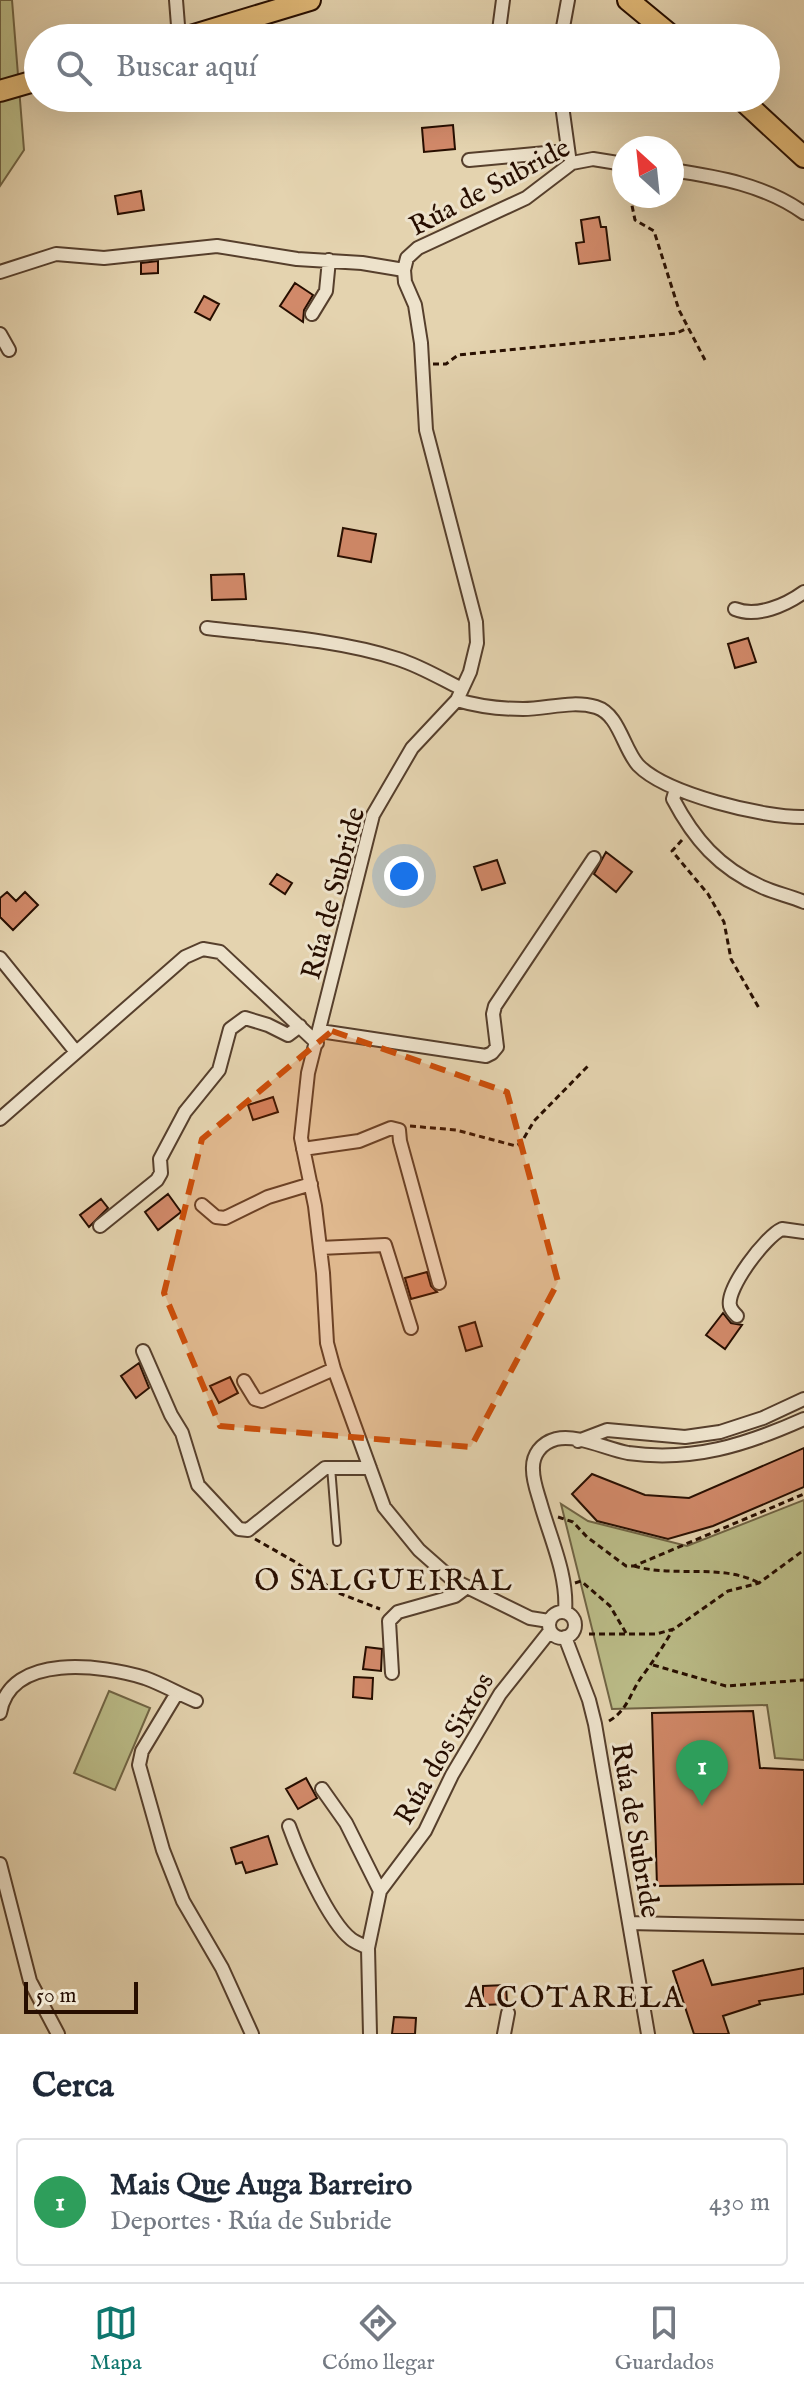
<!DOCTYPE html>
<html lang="es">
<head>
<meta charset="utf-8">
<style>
	body { margin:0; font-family:"IM FELL English",serif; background:#f6f6f7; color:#1f2937 }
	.compass { position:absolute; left:612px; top:136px; width:72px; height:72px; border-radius:50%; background:#fff; box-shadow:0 8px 32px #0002; rotate:333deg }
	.scale { position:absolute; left:24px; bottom:20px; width:114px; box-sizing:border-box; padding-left:8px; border:4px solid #270e00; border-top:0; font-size:22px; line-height:28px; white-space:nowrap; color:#270e00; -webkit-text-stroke:6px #ede2cb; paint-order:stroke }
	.you { position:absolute; left:404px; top:876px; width:28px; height:28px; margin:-20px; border:6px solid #fff; border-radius:50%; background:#1a73e8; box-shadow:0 0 0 12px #1a73e833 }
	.badge { display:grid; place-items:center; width:52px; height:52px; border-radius:50%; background:#0f766e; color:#fff; font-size:26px; font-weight:700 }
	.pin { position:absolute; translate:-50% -66px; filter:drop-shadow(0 2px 4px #0008) }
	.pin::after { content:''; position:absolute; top:42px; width:28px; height:24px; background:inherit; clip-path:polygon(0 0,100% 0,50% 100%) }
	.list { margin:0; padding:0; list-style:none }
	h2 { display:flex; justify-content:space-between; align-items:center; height:104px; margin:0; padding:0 32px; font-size:34px }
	h2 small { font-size:26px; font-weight:400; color:#747a83 }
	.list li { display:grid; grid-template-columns:52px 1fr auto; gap:24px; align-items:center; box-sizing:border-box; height:128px; margin:0 16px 16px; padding:0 16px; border:2px solid #e0e1e3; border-radius:8px }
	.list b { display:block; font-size:30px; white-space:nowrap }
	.list p { margin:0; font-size:26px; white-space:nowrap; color:#747a83 }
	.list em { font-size:26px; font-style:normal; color:#747a83 }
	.icon { flex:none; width:44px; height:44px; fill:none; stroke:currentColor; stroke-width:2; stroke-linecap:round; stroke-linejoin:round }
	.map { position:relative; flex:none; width:804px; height:2034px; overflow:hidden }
	.search { position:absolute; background:#fff; box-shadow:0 8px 32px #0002; left:24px; right:24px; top:24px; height:88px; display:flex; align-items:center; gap:20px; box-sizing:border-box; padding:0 28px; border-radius:44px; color:#747a83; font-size:30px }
	.sheet { height:248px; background:#fff }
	nav { display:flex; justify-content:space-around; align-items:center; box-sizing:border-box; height:112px; border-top:2px solid #e0e1e3; background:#fff; font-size:22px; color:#747a83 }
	nav a { display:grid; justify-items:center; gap:4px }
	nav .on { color:#0f766e }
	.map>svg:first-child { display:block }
</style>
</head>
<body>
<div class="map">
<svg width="804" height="2034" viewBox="0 0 804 2034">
	<rect width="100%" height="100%" fill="#e4d3af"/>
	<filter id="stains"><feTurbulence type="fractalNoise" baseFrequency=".0025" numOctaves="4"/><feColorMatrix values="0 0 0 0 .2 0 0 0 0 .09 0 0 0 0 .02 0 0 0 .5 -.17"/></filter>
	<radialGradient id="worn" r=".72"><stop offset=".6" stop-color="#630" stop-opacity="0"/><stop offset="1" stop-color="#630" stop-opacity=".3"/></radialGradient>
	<path fill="#babb87" stroke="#706444" stroke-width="2" d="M0,0H12L24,150L0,186Z
		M804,1500V1760L775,1758L767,1705L612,1709L561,1504L588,1521L687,1546Z
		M109,1691L150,1708L115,1790L74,1773Z"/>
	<path fill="#d18969" stroke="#270e00" stroke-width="2" d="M453,125L455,149L424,152L422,128Z
		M141,191L144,210L118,214L115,196Z
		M599,217L601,227H606L610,260L579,264L576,243L584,242L581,220Z
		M158,261V273L141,274V263Z
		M295,283L313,295L304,310L303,322L280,306Z
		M204,296L219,304L210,320L195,312Z
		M343,528L376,534L371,562L338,556Z
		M244,574L246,599L212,600L211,575Z
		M748,638L756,662L735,668L728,644Z
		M606,852L632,872L616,892L594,874Z
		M497,860L505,883L482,890L474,867Z
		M277,874L292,883L285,894L270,884Z
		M7,892L16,901L25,892L38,905L13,930L0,917V898Z
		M273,1097L278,1112L253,1120L248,1105Z
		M168,1194L181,1212L158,1230L145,1212Z
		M101,1199L108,1208L89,1227L80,1215Z
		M427,1272L431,1286L437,1292L411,1299L405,1278Z
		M723,1313L731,1323L742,1325L725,1349L706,1335Z
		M475,1322L482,1346L466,1351L459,1327Z
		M139,1363L149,1388L136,1398L121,1376Z
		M230,1377L238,1393L219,1403L210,1386Z
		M804,1448V1487L713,1526L668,1539L597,1521L572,1494L592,1474L645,1495L689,1498Z
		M366,1647L382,1649L381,1671L363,1669Z
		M354,1677L373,1678L372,1699L353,1697Z
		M753,1711L760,1768L804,1770V1884L657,1886L652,1713Z
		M306,1778L317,1798L298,1809L286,1789Z
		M268,1836L277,1864L246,1873L242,1862L236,1864L231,1848Z
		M703,1960L712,1985L804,1968V1994L759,2001L760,2004L723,2016L729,2034H694L673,1971Z
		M506,1985L507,2004L483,2005V1986Z
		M394,2017L416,2018L415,2034H392Z"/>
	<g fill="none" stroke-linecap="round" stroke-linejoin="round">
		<g stroke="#563f2c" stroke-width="10">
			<path id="service" d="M331,1467L337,1542"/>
		</g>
		<g stroke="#563f2c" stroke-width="16">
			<path id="minor" d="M176,0L179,38
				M498,38L503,0
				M561,38L568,0
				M561,98L569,156
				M469,160L567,151
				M672,170C718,177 765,185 804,213
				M0,272L56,254L104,258L217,246L297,259L362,263L404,270
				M312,314L326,291L329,260
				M0,334L9,350
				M735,609C757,618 786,605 804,592
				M207,628C268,635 340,640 398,659C420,666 440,678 460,688
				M457,700C477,706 502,709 523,709C547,709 572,700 596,707C619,714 623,748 638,765C666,794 764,818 804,817
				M676,789L673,799C694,839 719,868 762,887C775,893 790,896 804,902
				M0,958L76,1052
				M320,1031L486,1056L492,1053L497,1047L493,1014L495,1006L594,858
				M0,1119L185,957L203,949L220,952L317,1043
				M303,1149L359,1141L391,1128L399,1130L400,1141L439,1283
				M202,1205L216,1217L225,1218L268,1197L311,1184
				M100,1226L157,1180L161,1173L160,1159L185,1112L219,1070L230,1029L245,1018L268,1025L288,1035L300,1026
				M320,1248L385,1245L411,1328
				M737,1316C734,1313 731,1310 730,1306C726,1288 766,1236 782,1229L804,1232
				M143,1351L171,1415L182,1433L198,1485L239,1529L248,1530L325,1468H370
				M244,1381L255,1399L262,1401L334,1369
				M578,1441L607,1430L685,1437L720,1432L763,1418L804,1399
				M565,1612C568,1576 551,1540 541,1505C538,1494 533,1482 533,1470C532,1455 541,1443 556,1439C578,1434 606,1449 628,1453C692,1462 746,1445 804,1419
				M549 1625a13 13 0 1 1 26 0a13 13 0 1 1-26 0Z
				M549,1621L530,1618L453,1580L419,1550L384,1507L334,1369L327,1343L323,1273L315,1206L301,1138L308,1073L373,815L412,748L457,700L470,672L477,643L476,622L426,430L421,343L415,305L405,282L404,270L407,258L418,248L526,198L572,163L593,159L624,164
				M565,1637L589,1700L595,1724L648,2034
				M392,1673L389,1621L398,1612L455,1596L467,1587
				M177,1693L142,1751L139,1765L163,1850L183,1901L222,1968L252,2034
				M0,1713C10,1652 103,1665 145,1678C162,1684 179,1694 196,1701
				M322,1789L346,1823L380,1891
				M289,1826C299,1854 328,1921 351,1939C356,1943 363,1945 368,1948
				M0,1864L30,1981L58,2034
				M629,1923L804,1927
				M370,2034L368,1948L380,1891L425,1831L452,1775L500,1694L550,1631
				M504,2034L508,2013"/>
		</g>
		<g stroke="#270e00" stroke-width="24">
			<path id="primary" d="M628,0L674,38
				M184,38L310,0
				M0,91L38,80
				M740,98L804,157"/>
		</g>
		<path stroke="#270e00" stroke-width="3" stroke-dasharray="6 4" stroke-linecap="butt" d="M630,196L635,220L654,231L679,310L705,360
			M433,364H446L458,355L677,333L688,328
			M682,840L672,851L708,894L724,922L731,959L759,1008
			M410,1126L456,1130L516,1146L521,1143L534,1121L588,1066
			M558,1517L573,1522L587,1537L626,1566H634L804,1494
			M255,1539L297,1563L336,1592L380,1609
			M634,1566C675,1578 721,1563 759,1583
			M575,1583L581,1581L610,1606L626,1633
			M589,1634H656L674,1629L728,1591L759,1583L804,1550
			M653,1665L726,1686L804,1680
			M609,1721C629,1709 630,1692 643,1675C654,1660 663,1647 672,1631"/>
		<use href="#service" stroke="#ede2cb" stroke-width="6"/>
		<use href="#minor" stroke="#ede2cb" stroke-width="12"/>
		<use href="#primary" stroke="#e2ba78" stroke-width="20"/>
	</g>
	<path fill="#cb4e0a" fill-opacity="0.2" stroke="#cb4e0a" stroke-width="6" stroke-dasharray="16 10" stroke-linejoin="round" d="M332,1031L507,1092L558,1282L471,1447L220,1426L164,1293L202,1139Z"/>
	<g text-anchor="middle" stroke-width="6" stroke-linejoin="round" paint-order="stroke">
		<g font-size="28" fill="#270e00" stroke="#ede2cb">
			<text transform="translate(489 186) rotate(-28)" y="10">Rúa de Subride</text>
			<text transform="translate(332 893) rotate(-75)" y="10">Rúa de Subride</text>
			<text transform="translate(443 1748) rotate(-60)" y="10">Rúa dos Sixtos</text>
			<text transform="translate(637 1830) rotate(80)" y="10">Rúa de Subride</text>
		</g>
		<g font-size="30" letter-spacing="2" fill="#270e00" stroke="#ede2cb">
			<text x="384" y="1590">O SALGUEIRAL</text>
			<text x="575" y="2007">A COTARELA</text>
		</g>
	</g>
	<rect width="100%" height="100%" filter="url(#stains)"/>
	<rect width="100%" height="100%" fill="url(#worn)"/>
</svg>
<svg class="compass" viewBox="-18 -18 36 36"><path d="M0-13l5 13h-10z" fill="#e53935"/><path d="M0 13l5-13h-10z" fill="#747a83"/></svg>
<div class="scale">50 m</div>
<div class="you"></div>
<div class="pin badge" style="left:702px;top:1806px;background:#2e9e5b">1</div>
<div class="search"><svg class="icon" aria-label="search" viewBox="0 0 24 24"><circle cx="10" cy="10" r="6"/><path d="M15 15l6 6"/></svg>Buscar aquí</div>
</div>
<section class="sheet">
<h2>Cerca<small></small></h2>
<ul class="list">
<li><span class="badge" style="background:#2e9e5b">1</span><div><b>Mais Que Auga Barreiro</b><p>Deportes · Rúa de Subride</p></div><em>430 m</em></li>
</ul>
</section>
<nav>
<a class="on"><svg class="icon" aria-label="map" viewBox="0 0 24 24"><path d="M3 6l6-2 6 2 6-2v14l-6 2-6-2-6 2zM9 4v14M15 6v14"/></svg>Mapa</a>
<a><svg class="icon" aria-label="directions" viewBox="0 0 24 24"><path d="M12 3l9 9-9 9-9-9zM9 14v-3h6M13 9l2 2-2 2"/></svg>Cómo llegar</a>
<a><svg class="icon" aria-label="saved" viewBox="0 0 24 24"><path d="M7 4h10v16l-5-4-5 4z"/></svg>Guardados</a>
</nav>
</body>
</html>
